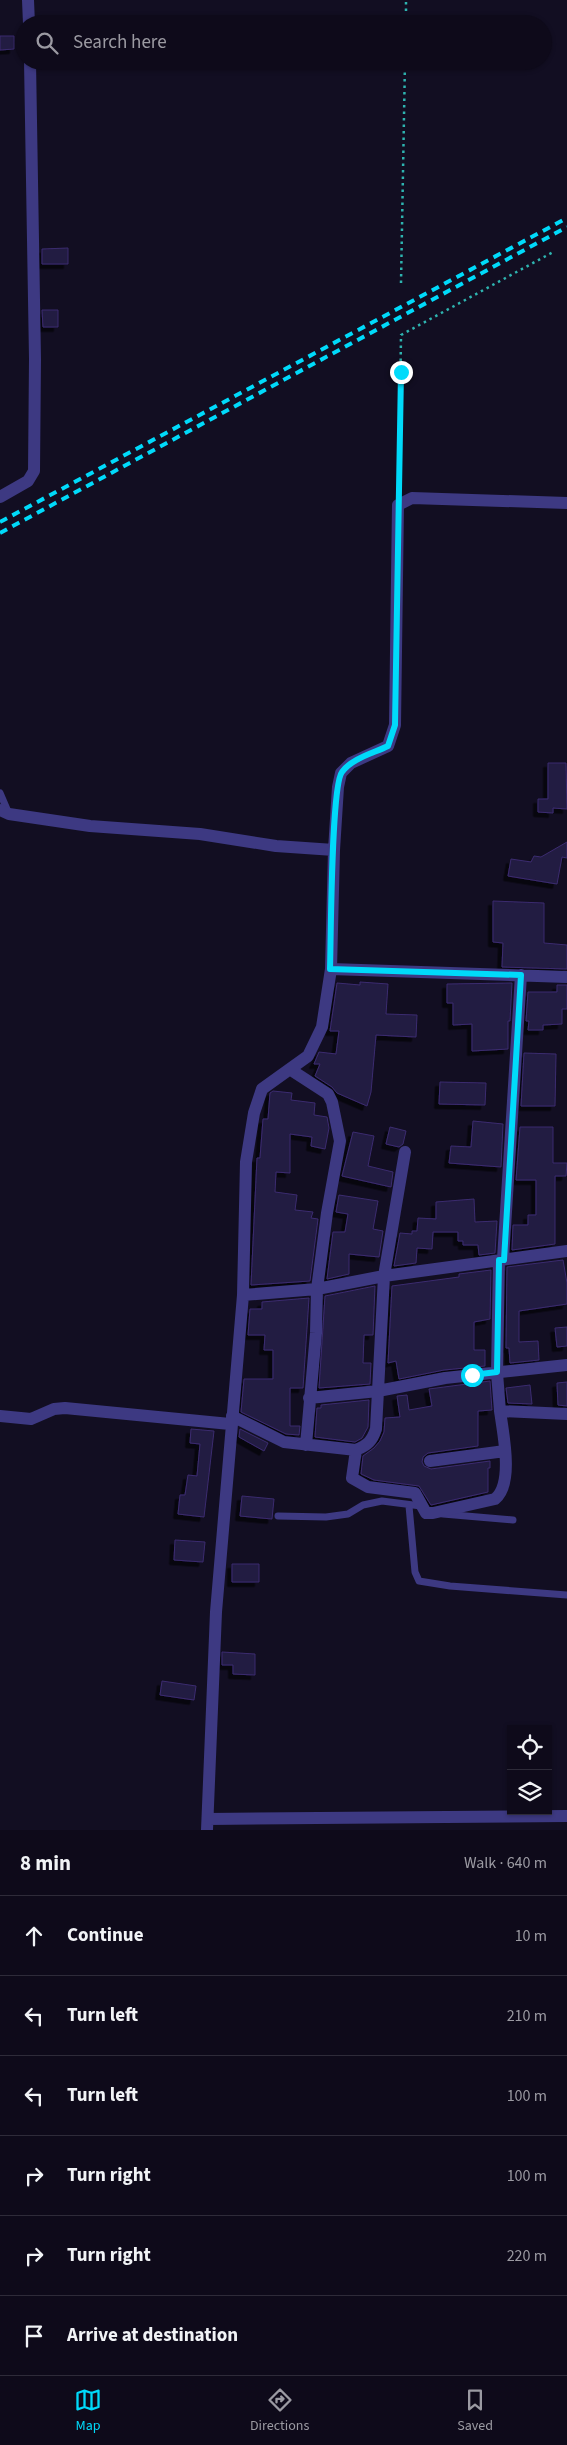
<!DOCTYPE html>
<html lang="en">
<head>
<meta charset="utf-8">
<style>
	body { margin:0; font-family:"Source Sans 3",sans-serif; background:#1c1827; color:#f1f3f6 }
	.controls { position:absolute; right:15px; bottom:15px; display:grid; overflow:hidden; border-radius:0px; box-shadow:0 1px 4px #0004 }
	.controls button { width:45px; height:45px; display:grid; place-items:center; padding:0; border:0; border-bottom:1px solid #2e2b39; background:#0e0a1a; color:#f1f3f6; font:25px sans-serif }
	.stop { position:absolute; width:15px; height:15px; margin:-11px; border:4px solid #00dafa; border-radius:50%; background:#fff }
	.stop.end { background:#00dafa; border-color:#fff; box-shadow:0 1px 5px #0008 }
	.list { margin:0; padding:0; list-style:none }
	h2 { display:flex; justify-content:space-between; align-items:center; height:65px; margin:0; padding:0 20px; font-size:21px }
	h2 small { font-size:16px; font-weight:400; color:#9b9aa2 }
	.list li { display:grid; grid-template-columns:32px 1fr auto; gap:15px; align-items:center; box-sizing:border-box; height:80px; padding:0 20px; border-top:1px solid #2e2b39 }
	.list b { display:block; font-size:19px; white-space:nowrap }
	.list em { font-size:16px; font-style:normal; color:#9b9aa2 }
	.icon { flex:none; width:28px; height:28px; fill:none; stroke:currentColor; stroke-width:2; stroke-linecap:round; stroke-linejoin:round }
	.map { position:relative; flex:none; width:567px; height:1830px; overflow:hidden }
	.search { position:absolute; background:#0e0a1a; box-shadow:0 1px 4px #0004; left:15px; right:15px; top:15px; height:55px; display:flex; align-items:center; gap:12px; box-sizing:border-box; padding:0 18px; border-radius:28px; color:#9b9aa2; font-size:19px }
	.sheet { height:545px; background:#0e0a1a }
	nav { display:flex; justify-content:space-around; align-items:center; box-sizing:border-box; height:70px; border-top:1px solid #2e2b39; background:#0e0a1a; font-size:14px; color:#9b9aa2 }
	nav a { display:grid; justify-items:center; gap:2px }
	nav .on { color:#00dafa }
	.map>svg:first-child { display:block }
</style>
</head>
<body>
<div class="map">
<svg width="567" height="1830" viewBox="0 0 567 1830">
	<defs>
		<filter id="shadow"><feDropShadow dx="-4.5" dy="4.5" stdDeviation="0" flood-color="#0009"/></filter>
	</defs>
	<rect width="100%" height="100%" fill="#120e22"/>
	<path fill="#231a43" stroke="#3b2c6f" filter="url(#shadow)" d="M0,36H14V49L0,50Z
		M68,248V264H42V249Z
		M42,310H58V327H43Z
		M548,763H566L567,809L553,808V813L538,812V799H548Z
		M567,842V858L562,857L557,884L508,876L511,859L531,862L534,856L541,857Z
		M493,901L544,903V943L567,945V969L502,967L503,943L493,942Z
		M360,982L388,984L386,1014L417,1015L416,1037L376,1035L371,1092L367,1106L337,1093L332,1087L315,1076L320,1064H314L319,1052L336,1054L339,1031H330L337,983L360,985Z
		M512,983L510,1021H508V1049L472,1051V1024L453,1025V1003H447V984Z
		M557,985H567V1009H562V1024L543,1025V1030H528L529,1021H526L528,992H557Z
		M524,1053L556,1054L555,1106H521Z
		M440,1082L486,1083L485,1105L439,1104Z
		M273,1091L292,1093L291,1100L315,1103L314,1115L327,1117L329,1128L325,1149L311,1146L312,1137L290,1134V1173L276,1172L275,1192L297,1195L295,1210L313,1212L311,1218L318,1219L310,1281L251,1285L257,1158H260L263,1119H268L270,1093Z
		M473,1121L503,1124L501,1167L449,1163L451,1146L471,1147Z
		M390,1127L406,1131L403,1144L399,1147L386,1144Z
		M520,1127H553V1163H567L566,1176H555V1244L512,1250L513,1225H528V1215H536V1180H516Z
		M353,1132L374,1136L368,1166L393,1172L391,1187L342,1176Z
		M339,1195L378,1201L373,1229L383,1231L379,1257L349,1254V1274L327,1279L333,1232H345L348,1214L336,1212Z
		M474,1199L475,1222L497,1221L495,1253L479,1255L478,1245H463V1241H458V1232H433L432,1249L417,1248L416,1263L394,1266L400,1233L412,1234V1231H417L418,1218L436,1219V1202Z
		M563,1260L567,1283V1304L519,1311V1342L538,1341L539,1360L510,1363L509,1348H506L507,1267Z
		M491,1270L490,1319L474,1322V1350H485V1366L444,1370L399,1379L396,1361L388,1363L392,1286L459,1277V1274Z
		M375,1286L373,1335H364L363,1363H371L370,1384L319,1388L325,1296Z
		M309,1298L303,1388H290V1426H300L299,1435L286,1434L241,1412L244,1379H273V1350H264L265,1335H248L250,1309H262V1302Z
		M567,1327V1346L557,1347L555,1328Z
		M490,1381L492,1410L478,1411V1446L428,1453L423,1457L422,1462L424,1466L431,1469L490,1461V1468H488V1492L431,1505L419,1486L374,1480L361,1474L363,1456L374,1448L380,1441L384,1432L385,1418L400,1417L397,1396L407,1395L409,1410L432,1406L429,1389Z
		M567,1382V1406L558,1405L557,1383Z
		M530,1385L532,1404L508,1403L506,1388Z
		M369,1400L368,1427L362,1438L355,1442L315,1437L317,1408H321V1405Z
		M191,1429L214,1431L204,1517L178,1514L180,1495H185L188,1475L197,1476L200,1444L190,1443Z
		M240,1429L268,1443L264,1451L239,1437Z
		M242,1496L274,1499L272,1519L240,1516Z
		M175,1540L205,1542L203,1562L174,1560Z
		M232,1564H259V1582H232Z
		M222,1652L255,1654V1675L233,1674V1665H222Z
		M162,1681L196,1686L194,1700L160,1695Z"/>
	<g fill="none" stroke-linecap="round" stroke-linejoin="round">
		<path stroke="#2eb4b0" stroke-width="2.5" stroke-dasharray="2.5 4" stroke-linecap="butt" d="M406,24V0
			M401,283L405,61
			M399,491L401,335L555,251"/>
		<path stroke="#3d3982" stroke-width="7" d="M0,793L9,814
			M409,1506L415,1572L419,1581L450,1586L567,1595
			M443,1514L513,1520
			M278,1516L326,1517L348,1514L363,1505L382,1501L421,1506"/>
		<path stroke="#3d3982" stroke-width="12" d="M28,0L29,24
			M0,497L28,481L34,471L35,359L30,61
			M0,810L9,814L90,826L200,834L276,846L334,850
			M331,969L567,977
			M291,1070L328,1094L332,1102L340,1141L327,1213L317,1289L316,1333L306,1445
			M503,1259L521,975
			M499,1260L497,1373L500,1411
			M243,1295L317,1289L384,1276L567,1251
			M309,1398L378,1391L445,1378L567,1365
			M0,1416L31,1419L54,1409L65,1408L230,1424
			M232,1416L284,1442L356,1450L352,1478L368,1487L415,1493L426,1513H433L495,1499C514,1484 503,1433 500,1411L567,1414
			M356,1450C368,1445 372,1441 376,1429L384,1276L405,1152
			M430,1461L505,1451
			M208,1819L567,1816
			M207,1830L216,1612L243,1295L246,1162L254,1113L262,1089L308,1056L322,1027L331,969L334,850L338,787L341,773L351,763L388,746L395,725L398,505L412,498L567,503"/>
		<path stroke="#00dafa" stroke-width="4" stroke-dasharray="8 6" stroke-linecap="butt" d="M0,522L567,218
			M0,533L567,227"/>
	</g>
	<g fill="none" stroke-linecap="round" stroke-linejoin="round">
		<path stroke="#00dafa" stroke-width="6" d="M401,372L395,725L388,746C374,753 352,758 342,772C331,786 331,941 330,969L521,975L504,1260H499L497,1372L472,1375"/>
	</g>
</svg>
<div class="controls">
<button><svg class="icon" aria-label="locate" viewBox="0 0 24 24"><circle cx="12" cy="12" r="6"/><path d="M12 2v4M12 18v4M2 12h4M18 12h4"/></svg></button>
<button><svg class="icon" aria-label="layers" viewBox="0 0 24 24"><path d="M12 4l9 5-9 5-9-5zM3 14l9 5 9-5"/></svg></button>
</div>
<div class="stop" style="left:472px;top:1375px"></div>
<div class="stop end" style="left:401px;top:372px"></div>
<div class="search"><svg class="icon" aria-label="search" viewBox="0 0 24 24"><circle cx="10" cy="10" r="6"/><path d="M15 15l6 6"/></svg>Search here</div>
</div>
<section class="sheet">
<h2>8 min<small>Walk · 640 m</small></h2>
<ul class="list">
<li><svg class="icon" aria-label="ahead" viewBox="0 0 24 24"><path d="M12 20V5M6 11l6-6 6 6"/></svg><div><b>Continue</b></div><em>10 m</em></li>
<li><svg class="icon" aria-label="left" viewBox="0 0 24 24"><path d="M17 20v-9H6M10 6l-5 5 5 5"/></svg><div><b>Turn left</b></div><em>210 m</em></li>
<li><svg class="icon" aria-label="left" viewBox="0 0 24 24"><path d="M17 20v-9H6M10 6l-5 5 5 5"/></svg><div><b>Turn left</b></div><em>100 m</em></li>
<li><svg class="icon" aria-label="right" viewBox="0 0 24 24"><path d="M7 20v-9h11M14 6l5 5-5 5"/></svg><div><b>Turn right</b></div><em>100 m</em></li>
<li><svg class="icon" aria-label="right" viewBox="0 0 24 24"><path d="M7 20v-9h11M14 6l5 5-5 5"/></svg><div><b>Turn right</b></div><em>220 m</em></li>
<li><svg class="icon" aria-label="arrive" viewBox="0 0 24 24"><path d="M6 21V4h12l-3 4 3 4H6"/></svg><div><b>Arrive at destination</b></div></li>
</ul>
</section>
<nav>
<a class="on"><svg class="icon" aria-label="map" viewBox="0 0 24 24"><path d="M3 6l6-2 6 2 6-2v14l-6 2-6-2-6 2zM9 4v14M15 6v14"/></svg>Map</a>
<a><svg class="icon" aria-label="directions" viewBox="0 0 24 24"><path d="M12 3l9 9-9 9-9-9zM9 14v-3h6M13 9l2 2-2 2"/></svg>Directions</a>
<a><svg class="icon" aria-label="saved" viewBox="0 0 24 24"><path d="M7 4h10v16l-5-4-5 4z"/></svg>Saved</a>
</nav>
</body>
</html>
